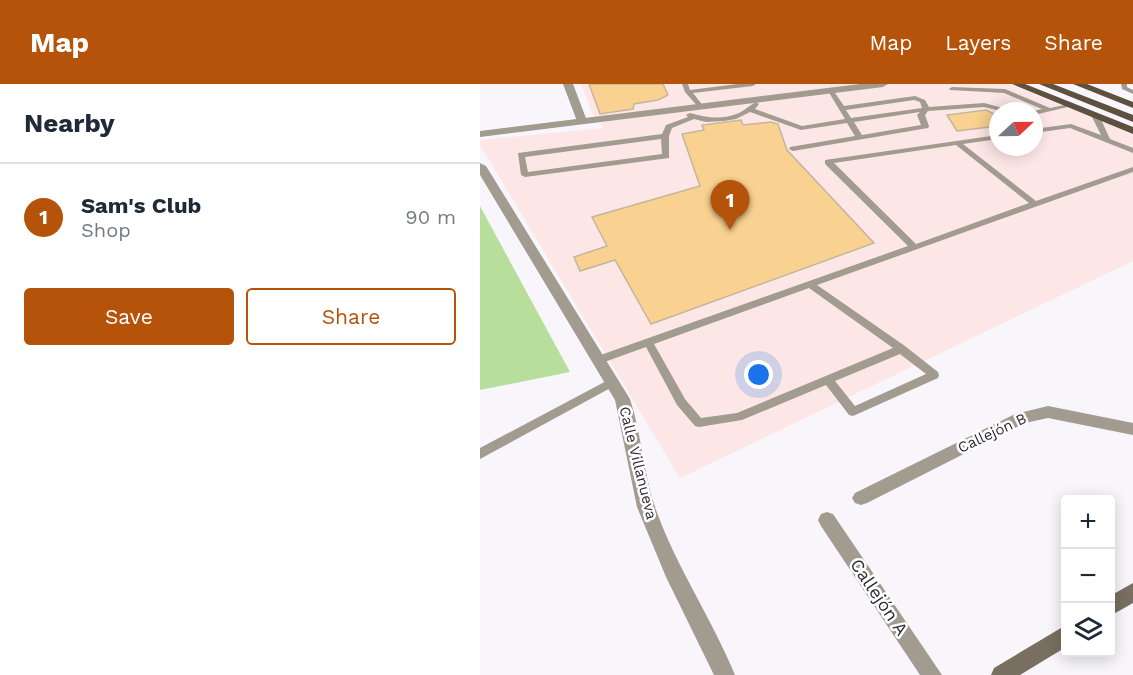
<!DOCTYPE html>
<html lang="en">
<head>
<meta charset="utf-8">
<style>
	body { margin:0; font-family:"Work Sans",sans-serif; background:#f2f2f3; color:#1f2937 }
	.controls { position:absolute; right:18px; bottom:18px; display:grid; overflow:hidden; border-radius:6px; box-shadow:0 3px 15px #0003 }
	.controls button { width:54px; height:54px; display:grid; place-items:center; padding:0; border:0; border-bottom:2px solid #e0e1e3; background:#fff; color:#1f2937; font:30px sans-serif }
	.compass { position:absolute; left:509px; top:18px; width:54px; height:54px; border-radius:50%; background:#fff; box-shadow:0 3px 15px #0003; rotate:68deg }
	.you { position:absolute; left:279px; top:291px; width:21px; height:21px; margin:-15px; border:4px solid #fff; border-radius:50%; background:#1a73e8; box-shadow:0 0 0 9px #1a73e833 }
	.badge { display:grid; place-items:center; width:39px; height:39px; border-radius:50%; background:#b45309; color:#fff; font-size:20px; font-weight:700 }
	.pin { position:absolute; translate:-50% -50px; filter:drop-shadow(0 2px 3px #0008) }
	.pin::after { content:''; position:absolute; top:32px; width:21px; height:18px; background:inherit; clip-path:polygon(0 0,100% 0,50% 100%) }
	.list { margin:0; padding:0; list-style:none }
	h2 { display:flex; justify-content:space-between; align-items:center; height:78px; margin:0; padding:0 24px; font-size:26px }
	h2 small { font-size:20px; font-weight:400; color:#747a83 }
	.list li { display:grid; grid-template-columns:39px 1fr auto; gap:18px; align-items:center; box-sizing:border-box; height:108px; padding:0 24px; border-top:2px solid #e0e1e3 }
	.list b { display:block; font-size:22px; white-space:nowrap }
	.list p { margin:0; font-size:20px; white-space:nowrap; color:#747a83 }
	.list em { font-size:20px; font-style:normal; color:#747a83 }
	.actions { display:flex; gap:12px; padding:18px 24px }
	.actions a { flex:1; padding:14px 0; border:2px solid #b45309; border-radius:6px; text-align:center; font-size:21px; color:#b45309 }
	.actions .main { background:#b45309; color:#fff }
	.icon { flex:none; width:33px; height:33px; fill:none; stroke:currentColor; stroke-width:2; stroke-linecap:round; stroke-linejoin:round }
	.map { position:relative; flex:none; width:653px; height:591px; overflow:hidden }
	header { display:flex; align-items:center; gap:36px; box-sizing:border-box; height:84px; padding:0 30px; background:#b45309; color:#fff }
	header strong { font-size:28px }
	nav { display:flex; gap:33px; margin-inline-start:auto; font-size:21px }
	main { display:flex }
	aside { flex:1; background:#fff }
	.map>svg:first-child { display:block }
</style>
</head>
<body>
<header>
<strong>Map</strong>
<nav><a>Map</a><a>Layers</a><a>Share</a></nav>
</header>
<main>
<aside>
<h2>Nearby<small></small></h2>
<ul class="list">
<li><span class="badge">1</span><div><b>Sam's Club</b><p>Shop</p></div><em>90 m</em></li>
</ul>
<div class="actions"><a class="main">Save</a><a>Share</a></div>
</aside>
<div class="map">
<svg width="653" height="591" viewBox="0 0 653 591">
	<rect width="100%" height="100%" fill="#f8f6fb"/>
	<path fill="#fde7e6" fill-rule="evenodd" d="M101,0H529L653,49V177L200,394L0,61V56L123,44L112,29ZM518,27H554V63H518Z"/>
	<path fill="#b7df9b" d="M0,122L90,288L0,306Z"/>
	<path fill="#f9d291" stroke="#c4b59d" stroke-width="1.5" d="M109,0H183L188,11L178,16L154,20L153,25L120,30Z
		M506,26L518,32V42L477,47L467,31Z
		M261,36L263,41L291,38L298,40L307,66L394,159L171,240L135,176L100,187L94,173L127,162L112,133L220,102L202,50L224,46L222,41Z"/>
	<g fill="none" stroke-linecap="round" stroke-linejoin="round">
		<path fill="#a29b90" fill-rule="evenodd" d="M202,0H208L210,6L257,0H276L273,2L213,9L224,23L221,25L219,24L205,8Z
			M641,0H647V3L653,6V10L642,5Z
			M472,3L525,5L570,24L589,20L592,22L554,31V27L562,25L524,9L470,6L469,5Z
			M351,5L353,6L364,22L435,12L445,16L449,23L504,19L534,27H521L504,23L448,27L445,31L449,42L448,44L313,67L309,65L310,63L375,52L367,39L321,46L270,28L256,35L244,37L226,38L214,35L192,44L189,52V74L45,93L41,91L38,69L182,50L186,41L208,33L206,31L210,29C227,34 243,36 259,29C265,26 270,21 276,18L279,20L275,25L322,42L365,35L348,7ZM434,16L440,18L442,24L371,34L366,26ZM440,28L437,31L441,41L382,51L374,38ZM181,55L182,70L48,88L45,73Z
			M613,31H619L630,55L653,64V69L590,44L554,49V45L591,40L621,51L612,33Z
			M518,51V55L483,60L556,117L653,83V88L337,201L425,262L458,288L459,291L458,294L373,332L369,331L346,301L262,336L219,343L215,342L197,321L166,263L119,280L114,276L115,273L428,162L345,80V76ZM476,61L549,119L436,160L354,79ZM329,204L413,264L257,329L221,334L205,315L174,260ZM420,270L446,290L375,322L355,297Z
			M132,294L136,295L137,298L136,301L0,375V364Z"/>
		<path fill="#a29b90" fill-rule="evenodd" d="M83,0H93L107,37L106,39L97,37Z
			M0,79L6,82L150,315C162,351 163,390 176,426C197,484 232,535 255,591H234L186,493L157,423L135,316L0,91Z
			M568,322L653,339V351L568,334L545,339L387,419L381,421L375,419L372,414L375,409L535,330Z
			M347,428L353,430L462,591H440L341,442L338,436L341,430Z"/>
		<path fill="#a29b90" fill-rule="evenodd" d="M380,0H408L403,3L0,53V47Z"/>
		<path fill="#796f60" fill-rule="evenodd" d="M653,499V519L630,532V512Z
			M586,541V563L540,591H511L514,584Z"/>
		<path fill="#5d503f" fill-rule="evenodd" d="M532,0H545L653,43V50Z
			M559,0H573L653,31V38Z
			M593,0H607L653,18V24Z"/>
	</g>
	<g text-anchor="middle" stroke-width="5" stroke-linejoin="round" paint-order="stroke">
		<g font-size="15" fill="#2f2b35" stroke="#fff">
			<text transform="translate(512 349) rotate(-25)" y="5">Callejón B</text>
			<text transform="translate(158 379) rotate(76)" y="5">Calle Villanueva</text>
		</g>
		<g font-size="18" fill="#2f2b35" stroke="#fff">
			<text transform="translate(399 513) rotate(56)" y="6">Callejón A</text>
		</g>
	</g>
</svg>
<div class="controls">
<button>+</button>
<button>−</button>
<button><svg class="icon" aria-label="layers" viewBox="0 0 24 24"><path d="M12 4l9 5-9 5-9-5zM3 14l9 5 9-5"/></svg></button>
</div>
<svg class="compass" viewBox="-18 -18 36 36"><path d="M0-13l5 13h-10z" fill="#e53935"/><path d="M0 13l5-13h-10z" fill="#747a83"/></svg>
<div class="you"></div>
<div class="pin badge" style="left:250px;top:146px">1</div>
</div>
</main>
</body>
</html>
